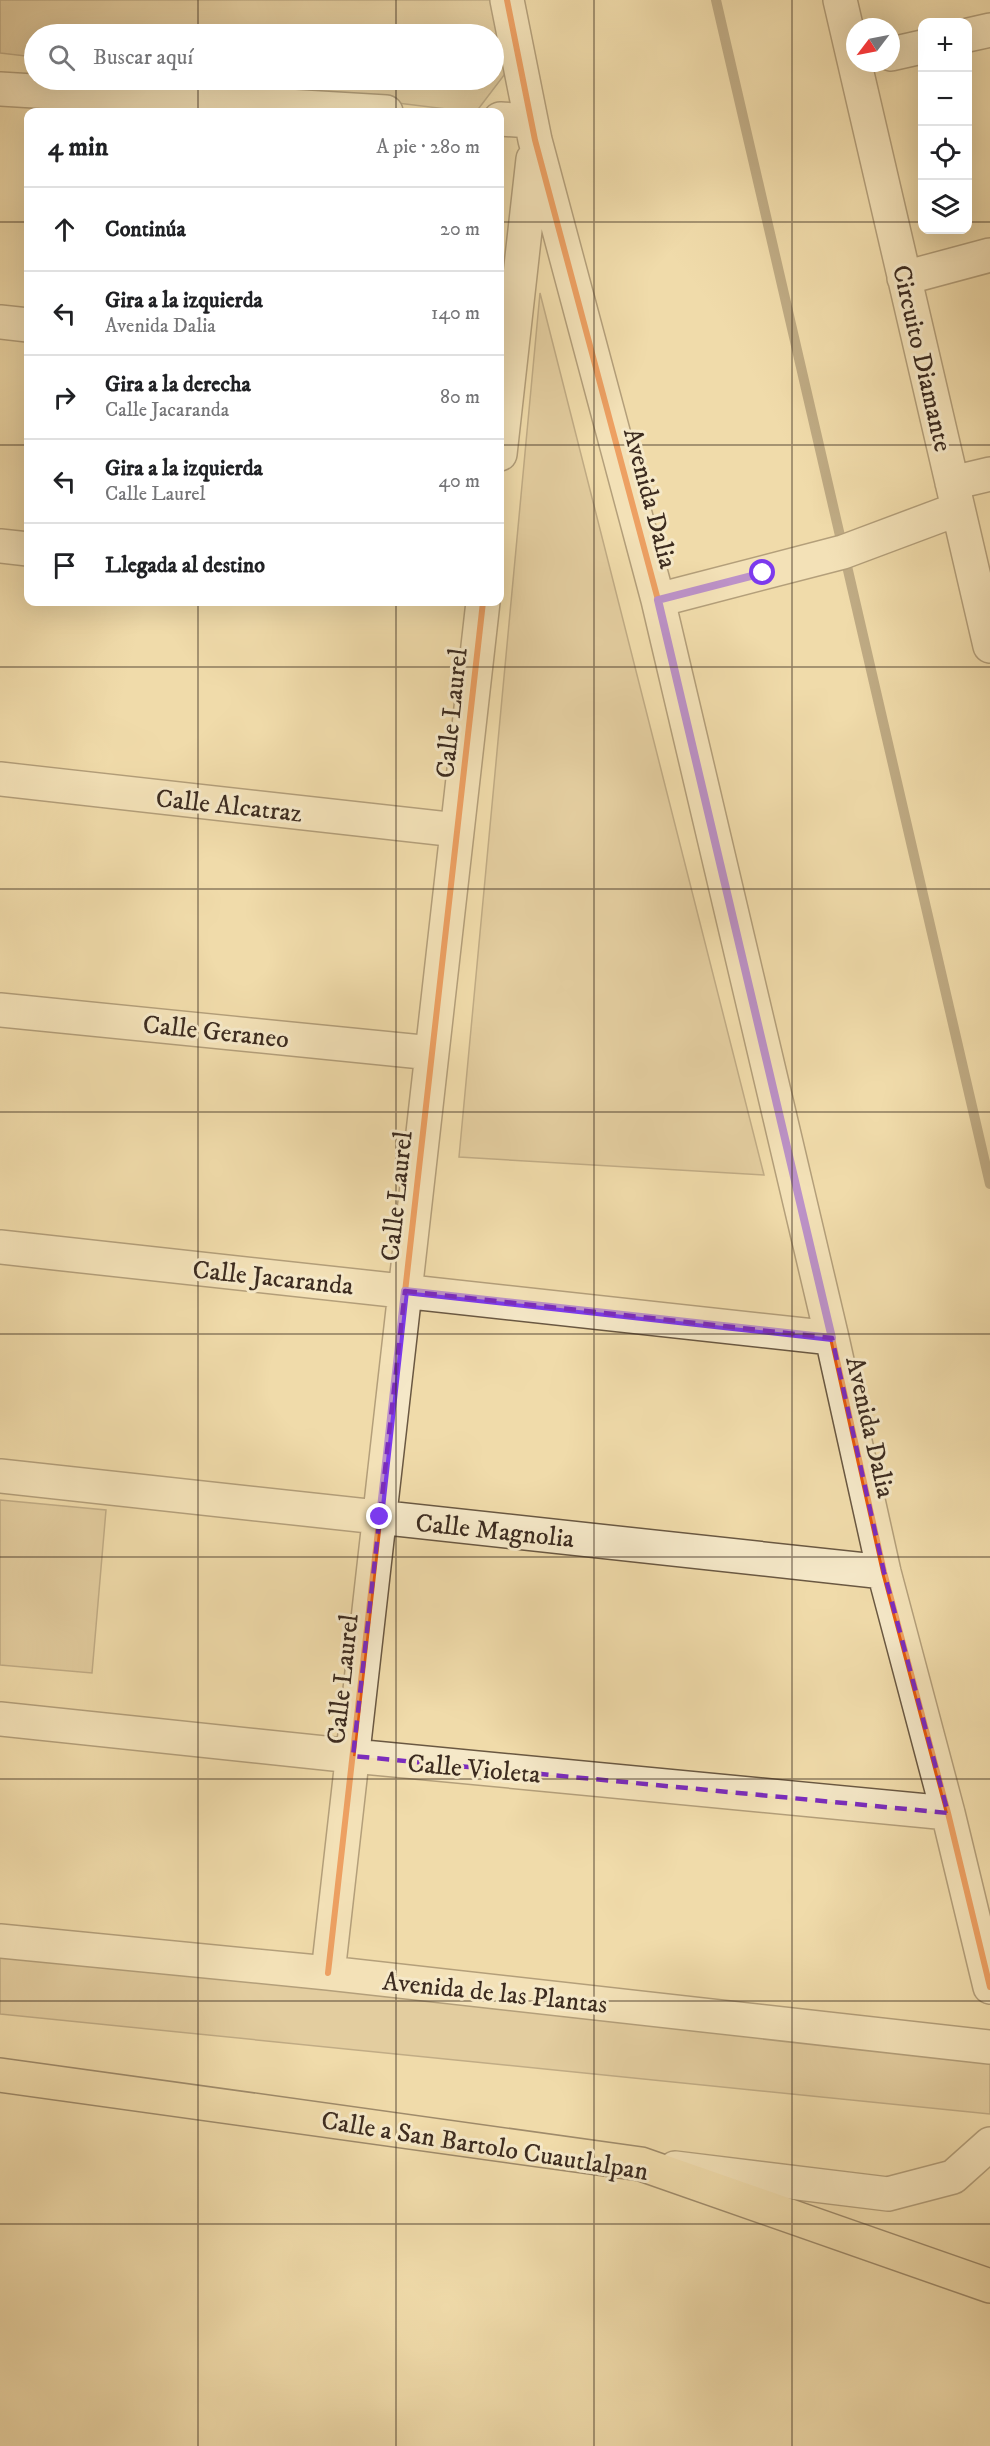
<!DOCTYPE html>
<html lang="es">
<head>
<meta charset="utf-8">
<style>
	body { margin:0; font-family:"IM FELL DW Pica",serif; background:#f2f2f2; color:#202124 }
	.controls { position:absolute; right:18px; top:18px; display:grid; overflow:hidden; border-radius:12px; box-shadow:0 6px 24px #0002 }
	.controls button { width:54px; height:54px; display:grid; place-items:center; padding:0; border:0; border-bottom:2px solid #e0e0e0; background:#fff; color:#202124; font:30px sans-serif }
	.compass { position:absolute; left:846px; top:18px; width:54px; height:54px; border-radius:50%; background:#fff; box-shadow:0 6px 24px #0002; rotate:238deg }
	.stop { position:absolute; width:18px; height:18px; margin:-14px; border:4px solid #7c3aed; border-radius:50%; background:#fff }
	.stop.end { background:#7c3aed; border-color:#fff; box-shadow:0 2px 6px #0008 }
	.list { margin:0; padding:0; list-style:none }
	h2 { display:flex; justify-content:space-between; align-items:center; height:78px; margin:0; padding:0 24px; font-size:26px }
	h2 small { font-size:20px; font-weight:400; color:#757577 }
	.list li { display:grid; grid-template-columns:39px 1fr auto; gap:18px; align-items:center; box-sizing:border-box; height:84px; padding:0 24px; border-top:2px solid #e0e0e0 }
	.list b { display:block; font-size:22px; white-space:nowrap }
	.list p { margin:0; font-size:20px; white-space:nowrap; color:#757577 }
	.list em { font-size:20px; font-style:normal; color:#757577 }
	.icon { flex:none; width:33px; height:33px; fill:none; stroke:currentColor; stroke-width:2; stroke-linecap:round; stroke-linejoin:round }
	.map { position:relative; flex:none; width:990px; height:2446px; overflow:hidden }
	.search { position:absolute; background:#fff; box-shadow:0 6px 24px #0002; left:24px; top:24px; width:480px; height:66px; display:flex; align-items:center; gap:15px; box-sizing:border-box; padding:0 21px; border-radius:33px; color:#757577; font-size:22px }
	.panel { position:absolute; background:#fff; box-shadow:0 6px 24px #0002; left:24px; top:108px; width:480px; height:498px; border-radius:12px }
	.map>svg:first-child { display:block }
</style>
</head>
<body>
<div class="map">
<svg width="990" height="2446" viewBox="0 0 990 2446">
	<rect width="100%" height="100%" fill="#f0dbaa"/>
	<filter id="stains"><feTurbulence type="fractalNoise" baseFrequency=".00333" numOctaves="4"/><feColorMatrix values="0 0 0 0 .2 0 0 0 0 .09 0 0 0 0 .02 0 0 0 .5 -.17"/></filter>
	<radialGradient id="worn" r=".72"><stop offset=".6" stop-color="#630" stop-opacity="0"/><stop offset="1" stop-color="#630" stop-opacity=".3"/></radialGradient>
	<path fill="#d2bd93" stroke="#88745a" stroke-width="1.5" d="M0,0H500L514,62L476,112H471L210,80H494V34H34V57L0,53Z
		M540,293L764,1175L459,1157Z
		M0,1500L106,1510L92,1673L0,1665Z
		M0,1954L990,2054V2114L0,2014Z"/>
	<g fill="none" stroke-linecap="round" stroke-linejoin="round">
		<path stroke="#847257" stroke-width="10" d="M716,0L990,1184"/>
		<g stroke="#6a5842" stroke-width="36">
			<path id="minor" d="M507,0L535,140L658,600L832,1338L884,1572L948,1813L990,1987
				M840,0L990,646
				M968,35L990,30
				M891,54L922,47
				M0,89L386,112
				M500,119L531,121
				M904,278L990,255
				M0,322L28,325
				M500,454L533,159
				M952,483L990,474
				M0,546L28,549
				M658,600L843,552L958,509
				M0,779L457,830
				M0,1010L432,1053
				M0,1247L832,1338
				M0,1476L884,1572
				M0,1719L353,1756L948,1813
				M0,1941L328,1973L990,2047
				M328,1973L483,602
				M675,2168L888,2194L953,2177L990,2144"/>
		</g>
		<g stroke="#3d2c20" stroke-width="36">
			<path id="major" d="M0,2075L641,2164L990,2286"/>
		</g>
		<use href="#minor" stroke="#f5e8c8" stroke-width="33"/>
		<use href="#major" stroke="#f0dbaa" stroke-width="33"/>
		<g stroke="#f5e8c8" stroke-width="10">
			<path id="cycleway" d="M507,0L535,140L658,600L832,1338L884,1572L948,1813L990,1987
				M328,1973L483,602"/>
		</g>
		<use href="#cycleway" stroke="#e8590c" stroke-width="6"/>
	</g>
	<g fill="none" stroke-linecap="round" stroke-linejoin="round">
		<path stroke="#7c3aed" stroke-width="8" d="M380,1517L405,1291L832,1338L658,600L763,573"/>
	</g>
	<path d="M0 0H990V2446H0ZM405,1291L832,1338L884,1572L948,1813L353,1756Z" fill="#f0dbaa" fill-opacity=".55" fill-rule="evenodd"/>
	<path fill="none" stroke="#7b2cbf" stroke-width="4.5" stroke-dasharray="12 8" stroke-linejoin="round" d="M405,1291L832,1338L884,1572L948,1813L353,1756Z"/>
	<path fill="none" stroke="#3d2c20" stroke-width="1.5" stroke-opacity="0.55" d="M198,0V34M396,0V34M594,0V2446M792,0V2446M198,80V112M396,80V112M0,222H28M500,222H922M968,222H990M0,445H28M500,445H990M198,602V2446M396,602V2446M0,667H990M0,889H990M0,1112H990M0,1334H990M0,1557H990M0,1779H990M0,2001H990M0,2224H990"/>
	<g text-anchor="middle" stroke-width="6" stroke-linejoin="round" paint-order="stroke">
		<g font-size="26" fill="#3d2c20" stroke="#f5e8c8">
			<text transform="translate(923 358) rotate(77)" y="9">Circuito Diamante</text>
			<text transform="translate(651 498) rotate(75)" y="9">Avenida Dalia</text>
			<text transform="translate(451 713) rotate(-84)" y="9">Calle Laurel</text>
			<text transform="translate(229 805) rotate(6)" y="9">Calle Alcatraz</text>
			<text transform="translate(216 1031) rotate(6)" y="9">Calle Geraneo</text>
			<text transform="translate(396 1196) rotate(-84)" y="9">Calle Laurel</text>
			<text transform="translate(273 1277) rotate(6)" y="9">Calle Jacaranda</text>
			<text transform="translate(871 1427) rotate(77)" y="9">Avenida Dalia</text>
			<text transform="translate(495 1530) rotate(6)" y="9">Calle Magnolia</text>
			<text transform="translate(342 1679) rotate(-84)" y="9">Calle Laurel</text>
			<text transform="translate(474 1768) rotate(5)" y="9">Calle Violeta</text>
			<text transform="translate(495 1992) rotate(6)" y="9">Avenida de las Plantas</text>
			<text transform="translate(485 2145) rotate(9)" y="9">Calle a San Bartolo Cuautlalpan</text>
		</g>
	</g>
	<rect width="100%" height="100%" filter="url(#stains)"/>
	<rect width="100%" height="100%" fill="url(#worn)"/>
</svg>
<div class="controls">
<button>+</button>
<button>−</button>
<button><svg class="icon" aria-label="locate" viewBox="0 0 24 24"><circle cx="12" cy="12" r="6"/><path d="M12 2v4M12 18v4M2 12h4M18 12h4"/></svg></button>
<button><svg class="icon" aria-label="layers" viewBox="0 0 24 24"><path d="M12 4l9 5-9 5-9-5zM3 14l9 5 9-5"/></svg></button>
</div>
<svg class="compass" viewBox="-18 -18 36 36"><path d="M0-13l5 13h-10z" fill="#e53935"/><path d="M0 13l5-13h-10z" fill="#757577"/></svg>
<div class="stop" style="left:763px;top:573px"></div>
<div class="stop end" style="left:380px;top:1517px"></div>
<div class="search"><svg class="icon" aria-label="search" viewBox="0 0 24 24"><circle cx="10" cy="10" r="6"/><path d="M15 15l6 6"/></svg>Buscar aquí</div>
<section class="panel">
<h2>4 min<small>A pie · 280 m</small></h2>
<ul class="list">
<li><svg class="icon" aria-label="ahead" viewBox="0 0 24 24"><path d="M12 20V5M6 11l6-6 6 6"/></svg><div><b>Continúa</b></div><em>20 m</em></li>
<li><svg class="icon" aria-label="left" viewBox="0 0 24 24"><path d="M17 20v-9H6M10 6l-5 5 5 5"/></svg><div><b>Gira a la izquierda</b><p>Avenida Dalia</p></div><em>140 m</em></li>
<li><svg class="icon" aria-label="right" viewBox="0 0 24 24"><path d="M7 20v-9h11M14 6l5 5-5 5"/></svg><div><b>Gira a la derecha</b><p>Calle Jacaranda</p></div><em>80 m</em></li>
<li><svg class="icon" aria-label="left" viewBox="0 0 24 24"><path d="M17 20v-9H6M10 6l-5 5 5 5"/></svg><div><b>Gira a la izquierda</b><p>Calle Laurel</p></div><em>40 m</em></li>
<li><svg class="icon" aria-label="arrive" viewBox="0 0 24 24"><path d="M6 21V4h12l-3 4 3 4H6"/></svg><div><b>Llegada al destino</b></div></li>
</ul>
</section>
</div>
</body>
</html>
